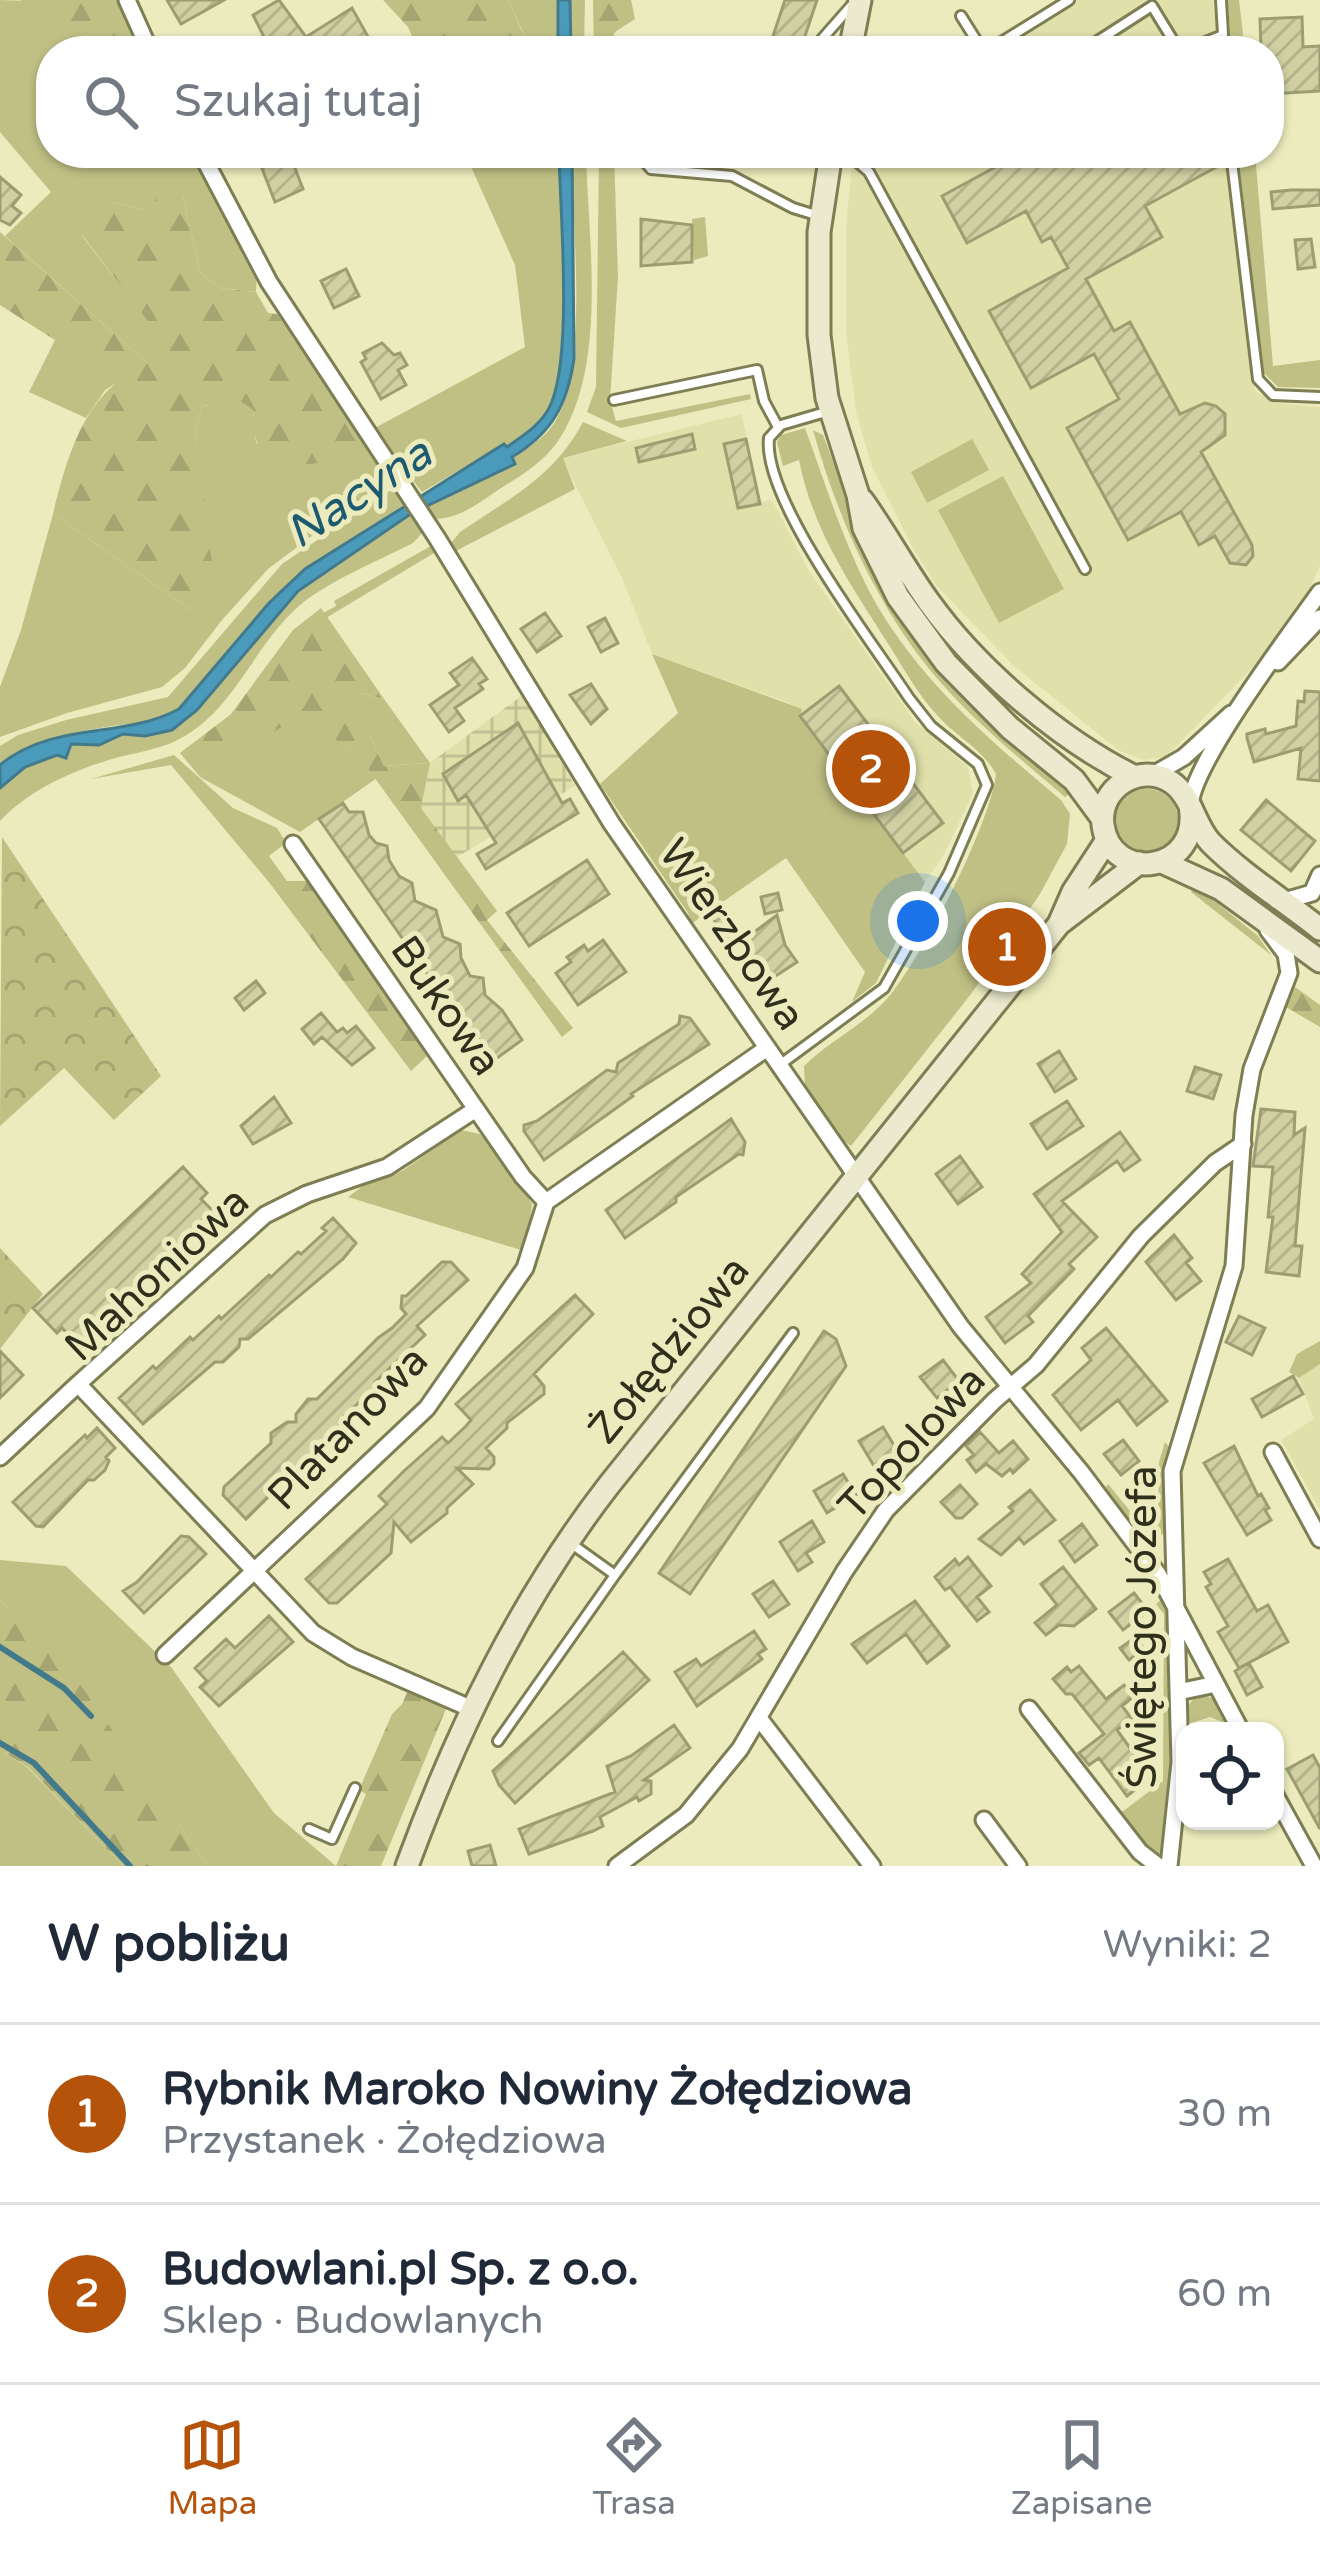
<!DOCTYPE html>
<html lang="pl">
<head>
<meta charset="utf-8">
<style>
	body { margin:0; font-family:"Varela Round",sans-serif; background:#f2f2f3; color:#1f2937 }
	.controls { position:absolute; right:36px; bottom:36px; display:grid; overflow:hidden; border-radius:24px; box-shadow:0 3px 9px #0004 }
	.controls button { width:108px; height:108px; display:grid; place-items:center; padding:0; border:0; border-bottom:3px solid #e0e1e3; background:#fff; color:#1f2937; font:60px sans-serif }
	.you { position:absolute; left:918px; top:921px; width:42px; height:42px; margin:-30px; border:9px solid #fff; border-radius:50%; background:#1a73e8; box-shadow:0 0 0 18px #1a73e833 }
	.badge { display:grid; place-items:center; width:78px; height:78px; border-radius:50%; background:#b45309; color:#fff; font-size:39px; font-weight:700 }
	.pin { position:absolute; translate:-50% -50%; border:6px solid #fff; box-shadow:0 3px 12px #0006 }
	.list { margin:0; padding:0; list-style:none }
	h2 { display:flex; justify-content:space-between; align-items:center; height:156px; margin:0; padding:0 48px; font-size:51px }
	h2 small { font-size:39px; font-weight:400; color:#747a83 }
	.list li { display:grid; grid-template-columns:78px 1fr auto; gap:36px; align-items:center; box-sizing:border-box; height:180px; padding:0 48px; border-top:3px solid #e0e1e3 }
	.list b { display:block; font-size:45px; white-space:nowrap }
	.list p { margin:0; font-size:39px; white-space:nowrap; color:#747a83 }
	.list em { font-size:39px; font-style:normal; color:#747a83 }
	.icon { flex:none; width:66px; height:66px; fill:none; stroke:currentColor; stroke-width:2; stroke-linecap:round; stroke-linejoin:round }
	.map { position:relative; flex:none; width:1320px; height:1866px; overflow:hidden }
	.search { position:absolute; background:#fff; box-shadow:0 3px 9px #0004; left:36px; right:36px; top:36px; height:132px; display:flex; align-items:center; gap:30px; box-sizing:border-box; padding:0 42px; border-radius:48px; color:#747a83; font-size:45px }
	.sheet { height:516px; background:#fff }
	nav { display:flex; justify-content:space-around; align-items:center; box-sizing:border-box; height:168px; border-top:3px solid #e0e1e3; background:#fff; font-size:33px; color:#747a83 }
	nav a { display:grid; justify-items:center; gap:6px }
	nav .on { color:#b45309 }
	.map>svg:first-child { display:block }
</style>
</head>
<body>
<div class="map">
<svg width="1320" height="1866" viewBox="0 0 1320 1866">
	<defs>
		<pattern id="industrial-grid" width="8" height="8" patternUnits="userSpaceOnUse" patternTransform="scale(3)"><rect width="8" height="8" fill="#dfe0aa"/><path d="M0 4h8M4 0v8" fill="none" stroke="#c0c092"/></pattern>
		<pattern id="forest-firs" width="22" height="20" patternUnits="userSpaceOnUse" patternTransform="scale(3)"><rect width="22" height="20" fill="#c0c085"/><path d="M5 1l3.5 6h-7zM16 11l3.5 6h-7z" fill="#a5a572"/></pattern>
		<pattern id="park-crowns" width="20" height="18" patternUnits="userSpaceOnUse" patternTransform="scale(3)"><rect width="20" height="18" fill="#c0c085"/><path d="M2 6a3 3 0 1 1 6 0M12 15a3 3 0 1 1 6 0" fill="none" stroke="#a5a572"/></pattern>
		<pattern id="building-hatch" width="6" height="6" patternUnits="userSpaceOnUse" patternTransform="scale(3)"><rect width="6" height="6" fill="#d0d0a3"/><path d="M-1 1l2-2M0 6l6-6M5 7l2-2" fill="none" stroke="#b3b38c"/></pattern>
	</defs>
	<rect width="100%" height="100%" fill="#ebebbd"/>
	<path fill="#dfe0aa" d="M1065,0H1213L1218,51H986Z
		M853,153H1227L1255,391L1277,403L1320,407V565L1305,599L1259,661L1166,757L1144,760L1118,750L1014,666L936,585L914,550L872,467L856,412L846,331V227Z
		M742,414L759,503L770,500L775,505L807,568L915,722L968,767L973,794L942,858L925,882L789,703L652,654L622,578L562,458Z
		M1320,1364V1510L1281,1440L1314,1419L1299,1378Z"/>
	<path fill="url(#industrial-grid)" d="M524,694L575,786L457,857L421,808L430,763Z"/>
	<path fill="#c0c085" d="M0,0L27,1L92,51H51V153H192L257,271L256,292L220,288L200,272L183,197L144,210L109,201L85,225L82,236L171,350L149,365L5,236L51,192L0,132Z
		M508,0H558V51H513L527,41Z
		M570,0H585L584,51H571Z
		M1228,0H1239L1245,51H1231Z
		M480,153H559C561,218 574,345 552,403C544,424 524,435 507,448L504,444L422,492L373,429L525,347L515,265L472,169Z
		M572,153H586C588,240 609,370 556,444C541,464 519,477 498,490C478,504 457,520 431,519L425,506L515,463L512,458C525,450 539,441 549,430C592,382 571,219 572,153Z
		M599,153H614L618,277L610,400L616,421L750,394L751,399L621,428L587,412L596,387Z
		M1238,153H1255L1273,366L1320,360V388L1278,387L1264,373Z
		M705,217L708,256L694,260L692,219Z
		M277,314L287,324L388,479L268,569L222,620L185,668L162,687L67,713L0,737V687L21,630L53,514L194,612L203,500L195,432L202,406L242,401L253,410L256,443L367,451Z
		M55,340L120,381L105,390L86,418L29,392Z
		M583,422L627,441L563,458L575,489L454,552L451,543L460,532C510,498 554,477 583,422Z
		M805,428C825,483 842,538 869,591C915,677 988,739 1061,800L1070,814L1067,844L1040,894L971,994L851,1146L842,1140L805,1086L804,1066C830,1040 868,1023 891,994C924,953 990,825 996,774C982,748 956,737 937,715C917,693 904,669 889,645C851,585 813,531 799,460L783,466L777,442L781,435Z
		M813,430L823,435L874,568L1072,792L1065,797C1023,761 979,726 942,684C880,614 838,520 813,430Z
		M972,439L989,470L927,503L911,472Z
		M1003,476L1064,589L999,623L938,510Z
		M394,488L406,503L290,583L179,709C156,722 132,723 106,727C68,733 31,742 0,765V746L18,735L66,720L168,697L282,564Z
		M412,513L424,531L413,543C378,561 328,581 299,606C254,645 236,707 183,737C161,750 136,752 112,759C72,771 29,790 0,821V788L25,767L57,754L70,744L99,745L123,734L145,736L172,730L187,720L290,598Z
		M429,547H434L441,557L434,553L326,618L323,613L336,606L334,601Z
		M652,654L802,709L800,716L925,882L876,983L852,1002L865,972L786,858L691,924L688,913L600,784L678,713Z
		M359,693L384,699L430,763L384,766L371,738L350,710Z
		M298,716L356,752L377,778L300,832L200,777Z
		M174,755L233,808L277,828L286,843L269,856L287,881H268L171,765L91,779Z
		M1116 820a31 31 0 1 1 62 0a31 31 0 1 1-62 0Z
		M1196,886L1258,936L1271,955L1191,892Z
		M461,1130L480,1134L509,1167L532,1204L529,1231L521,1250L348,1197L363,1186L402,1171Z
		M1320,1341V1364L1299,1378L1289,1372L1297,1354Z
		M1165,1442L1170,1448L1164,1483V1533L1154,1540L1138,1534L1104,1490L1108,1484L1134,1516L1158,1513L1159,1462Z
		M0,1560L66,1566L171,1667L274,1813L336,1866H208L56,1651L0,1600Z
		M1165,1596L1174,1761L1165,1851L1155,1856L1118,1815L1163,1781L1164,1614L1156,1604Z
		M1206,1696L1216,1700L1230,1725L1210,1717L1191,1723L1186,1720C1186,1705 1191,1696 1206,1696Z
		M0,1750L27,1767L123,1866H0Z"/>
	<path fill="url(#forest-firs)" d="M20,0H122L145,51H92Z
		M383,0H508L527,42L513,51H419L408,27Z
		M593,0H631L635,19L615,32L608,51H594Z
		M160,174H170L183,197L200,272L220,288L256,292L268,313L277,314L368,451C343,461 277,477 259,447C253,437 254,422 253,410L242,402L202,406L195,432L213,572L194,612L53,514C64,468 80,409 119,381L0,305V232L148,364L170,350L82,235L88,207L109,201L144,210L155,203Z
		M321,608L384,699L359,693L351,710L371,738L384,766L430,763L421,808L497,911L487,920L573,1028L562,1037L356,752L298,717L200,777L180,753L231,714L293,630Z
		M268,881H309L427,1056L411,1071Z
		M1295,987L1320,1005V1027L1286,1007Z
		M0,1600L56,1650L208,1866H123L28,1767L0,1750Z
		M409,1688L448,1704L381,1866H336L366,1794L359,1790L392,1714L402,1704Z"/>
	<path fill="url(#park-crowns)" d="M2,837L161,1076L114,1120L64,1068L0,1126Z
		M0,1248L43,1294L0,1349Z"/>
	<path fill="#4a9abb" stroke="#427a8c" stroke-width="3" d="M558,0H570L571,51H558Z
		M559,153H572L574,359C567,405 552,433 512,457L515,464L412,513L298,591L197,710L172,730L145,736L123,734L99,745L71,744L66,758L57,755L25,767L0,788V765C53,721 124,739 179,709L269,603L305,569L504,444L507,447C522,436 538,427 548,410C574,366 560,210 559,153Z"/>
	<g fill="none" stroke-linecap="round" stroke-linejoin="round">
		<path stroke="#427a8c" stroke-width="6" d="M0,1647L64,1688L91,1716
			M0,1743L34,1763L130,1866"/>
	</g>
	<path fill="url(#building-hatch)" stroke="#9d9d72" stroke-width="3" d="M167,0H224L181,24Z
		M279,0L306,37L352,8L376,51H248L266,41L253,15Z
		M785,0H817L800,51H768Z
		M1302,17L1303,47L1320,46V91L1269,94V51H1261L1260,19Z
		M256,153H313L293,163L303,189L275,202Z
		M1010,153H1216L1222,164L1145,206L1162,237L1086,279L1114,331L1130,322L1180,414L1205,403L1216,406L1225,414V435L1201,452L1252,545L1253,556L1246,565L1230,563L1215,536L1199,545L1181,512L1128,540L1067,428L1119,399L1094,354L1031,388L989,311L1068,268L1051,237L1042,242L1026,211L967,243L942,196L1012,158Z
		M0,177L21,195L12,206L21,213L10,225L0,220Z
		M1291,190H1320V205L1273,209L1271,192Z
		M641,219L692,225V262L641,266Z
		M1311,239L1315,267L1298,269L1295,240Z
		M346,269L359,296L334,308L321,281Z
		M382,343L394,355L400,353L407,365L398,370L406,385L381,399L361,362L366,359L363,353Z
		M692,434L695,449L639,462L636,448Z
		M746,439L760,504L738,508L724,444Z
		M545,613L561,636L537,652L521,629Z
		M605,618L618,643L601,652L588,627Z
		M472,658L487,679L479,684L483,689L455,708L464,721L449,732L430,705L459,685L450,673Z
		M591,684L607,709L591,724L570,695Z
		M839,686L943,823L903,853L800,716Z
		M1305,691L1320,692V781L1298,779L1301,748L1254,762L1247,738V734L1265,729L1266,734L1296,726L1298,701L1304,702Z
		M518,723L562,803L570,799L578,813L486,869L477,854L496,843L466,795L458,801L443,774Z
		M1266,800L1315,841L1291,871L1241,830Z
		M343,803L349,812H363L369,835L376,843L387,846L389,860L399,876L412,883L415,901L436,910L443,937L460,944L461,958L470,976L483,978L485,995L502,1010L522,1040L489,1064L477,1035L472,1038L319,819Z
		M587,860L609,894L529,946L507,913Z
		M778,893L782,910L765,914L761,897Z
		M724,905L745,934L731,944L710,915Z
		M777,915L785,945L797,962L771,979L741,942Z
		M603,940L626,972L578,1005L556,973L571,962L567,957L584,945L588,951Z
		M256,981L265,993L244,1010L235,998Z
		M321,1013L337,1032L343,1028L347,1033L356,1026L374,1048L352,1065L322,1037L314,1044L302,1029Z
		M680,1016L690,1018L709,1044L631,1094L633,1096L544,1160L524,1131V1125L537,1121L607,1070L616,1072L618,1063L679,1024Z
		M1059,1051L1076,1079L1055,1092L1038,1064Z
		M1195,1067L1221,1075L1213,1099L1187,1091Z
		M274,1097L291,1123L253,1144L241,1126Z
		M1067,1101L1083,1126L1047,1149L1031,1124Z
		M1261,1109L1295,1112L1294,1135L1305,1128L1295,1246H1302L1299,1276L1266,1272L1273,1217H1268L1273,1167L1253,1166Z
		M731,1119L745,1142L743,1155L739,1154L676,1197V1202L625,1238L606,1210Z
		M1120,1132L1140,1160L1124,1171L1117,1161L1062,1201L1097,1237L1069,1264L1074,1269L1028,1316L1033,1322L1005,1343L986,1317L1031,1283L1022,1274L1062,1232L1034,1194Z
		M960,1156L982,1187L958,1204L936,1174Z
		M183,1167L207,1193L201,1199L216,1214L77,1344L62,1328L57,1333L33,1308Z
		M333,1218L356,1243L343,1259L248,1339H240L239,1347L223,1362H215L143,1424L119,1398L153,1366L156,1369L190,1337L193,1340L219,1316L221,1319L269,1275L271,1277L298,1252L301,1254L326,1231L322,1228Z
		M1174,1235L1192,1258L1186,1263L1201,1281L1176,1300L1146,1262Z
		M442,1262H451L468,1280L417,1326L425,1335L375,1382L378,1385L340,1420L343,1423L246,1519L223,1495L224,1487L271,1443V1433L287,1422H296V1414L308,1399H317L378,1338L392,1328L406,1314L401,1308L402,1296H406Z
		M575,1295L593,1314L534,1374L544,1386V1394L507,1423V1428L486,1448L494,1457V1464L489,1469L457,1468L473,1484L447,1508V1513L411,1542L394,1522L391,1553L337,1603H329L306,1579L387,1504L379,1496L404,1471L442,1437L448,1443L466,1426L471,1420L456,1404Z
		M1239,1316L1265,1328L1252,1355L1226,1342Z
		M1106,1328L1167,1401L1137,1425L1118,1400L1081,1430L1053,1395L1091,1360L1082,1348Z
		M824,1331L836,1339L846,1366L690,1594L659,1573Z
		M0,1351L23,1375L0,1398Z
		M943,1360L959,1381L937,1398L920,1377Z
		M1293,1376L1303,1394L1262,1417L1252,1399Z
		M883,1427L898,1452L874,1466L859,1441Z
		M97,1428L115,1448L106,1457L109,1461L105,1470L94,1480H88L43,1527L36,1526L13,1502L85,1435L87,1438Z
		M980,1432L999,1453L1013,1441L1028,1459L1013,1473L1010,1469L1002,1476L986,1464L976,1472L967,1460L974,1455L966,1446Z
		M1123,1440L1139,1461L1121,1475L1104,1454Z
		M1234,1446L1258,1496L1261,1494L1269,1508L1265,1510L1271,1520L1247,1535L1204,1463Z
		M843,1474L856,1495L827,1513L814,1491Z
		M960,1485L977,1504L962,1518H956L941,1502Z
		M1030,1490L1055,1520L1024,1544L1019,1538L1001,1555L979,1539L1013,1511L1009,1507Z
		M812,1521L824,1542L806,1553L812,1562L798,1571L780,1542Z
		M1082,1524L1097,1545L1075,1562L1060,1541Z
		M181,1536L189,1537L206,1554L144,1613L123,1591L137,1582Z
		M968,1557L991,1586L977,1597L989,1612L977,1621L950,1587L945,1590L935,1577L955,1559L959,1565Z
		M1228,1559L1257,1611L1268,1605L1288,1642L1239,1668L1218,1632L1228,1626L1206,1587L1211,1584L1204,1572Z
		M1063,1567L1096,1609L1074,1626L1059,1625L1046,1635L1035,1623L1057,1605L1041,1584Z
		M773,1581L789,1604L769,1617L753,1594Z
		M1134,1593L1148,1611L1123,1630L1109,1612Z
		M915,1601L949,1646L927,1663L906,1634L867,1663L852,1644Z
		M269,1616L293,1642L219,1706L200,1687L207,1681L195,1668L226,1639L235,1648Z
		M754,1631L766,1649L758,1654L762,1659L697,1706L675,1672L696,1659L701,1666Z
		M1136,1637L1144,1649L1129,1660L1120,1648Z
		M623,1652L649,1680L515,1803L499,1785L493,1771Z
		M1249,1663L1262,1687L1247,1695L1235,1671Z
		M1079,1666L1106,1699L1124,1685L1133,1697L1122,1706L1132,1719L1117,1730L1151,1777L1127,1796L1099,1758L1089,1765L1079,1753L1104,1734L1072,1694H1066L1053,1679L1067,1667L1071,1672Z
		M674,1725L690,1748L644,1780L651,1781V1794L639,1801L637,1797L600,1817L603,1826L593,1831L529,1854L519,1829L615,1792L607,1766L631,1756Z
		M1313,1755L1320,1768V1829L1287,1769Z
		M490,1845L496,1866H472L468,1851Z"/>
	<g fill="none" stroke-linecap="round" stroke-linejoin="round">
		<g stroke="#7e7e54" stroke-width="14">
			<path id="lane" d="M1221,0L1224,51
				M961,16L983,51
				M641,51C663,42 695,40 716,51
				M819,51L822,39L851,6
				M987,51L1069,0
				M1082,51L1152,6L1174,42L1188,49L1223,35
				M637,153L651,169L732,176L793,208L816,215
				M723,153L727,158L760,161L783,153
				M833,153L854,159L869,172L1085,569
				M1231,153L1258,379L1273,395L1320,397
				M614,400L757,370L764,401L778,427
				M781,1064L884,988L949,873L987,785L978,764L931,726L909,698C873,643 762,500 769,438L781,425L829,411
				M615,1575L793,1333
				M498,1741L615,1575L569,1542
				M309,1829L332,1839L355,1788"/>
		</g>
		<g stroke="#7e7e54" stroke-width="21">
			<path id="street" d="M127,0L150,51
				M201,153L269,282L437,538L612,824L961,1327L1081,1472L1158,1574L1241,1731
				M1278,662L1320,618
				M1153,775L1184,757L1231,714
				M1190,806C1192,763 1291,633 1320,592
				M293,844L523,1177L546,1202
				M1284,901L1312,893L1320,875
				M1273,1452L1320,1539
				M0,1457L78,1384
				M165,1655L427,1408L525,1268L546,1202L767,1048
				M1178,1692L1216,1684
				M472,1709L352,1657L313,1633L78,1384L265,1215L307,1194L387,1167L476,1109
				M1029,1709L1140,1852L1158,1866
				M759,1718L872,1866
				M1275,1795L1314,1866
				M984,1820L1018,1866
				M617,1866L686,1815L740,1749L844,1572L886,1510L995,1400L1036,1365L1141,1236L1215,1163L1243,1144
				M1169,1866L1180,1762L1172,1471L1234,1266L1244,1115L1252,1069L1289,973L1286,954L1268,930"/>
		</g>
		<g stroke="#7e7e54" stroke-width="27">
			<path id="secondary" d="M850,51L860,0
				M831,153L819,232V335L827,398L858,495L864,528L898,597L946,663L1010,728L1074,780L1102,818
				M862,500C886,533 905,569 929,602C977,669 1060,740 1135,777
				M1190,806C1202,873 1111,885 1103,825C1098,788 1140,762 1171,782C1192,796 1194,825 1211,843C1243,875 1285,901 1320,929
				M1162,862L1221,889L1320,961
				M1059,924L1139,863
				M407,1866C457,1730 520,1600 609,1485L1059,924L1073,892L1107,840"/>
		</g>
		<use href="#lane" stroke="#fff" stroke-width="8"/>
		<use href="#street" stroke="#fff" stroke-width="15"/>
		<use href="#secondary" stroke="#ebeace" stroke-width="21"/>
	</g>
	<g text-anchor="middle" stroke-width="10" stroke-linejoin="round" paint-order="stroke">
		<g font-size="42" fill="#2f2f1d" stroke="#ebebbd">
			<text transform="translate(733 934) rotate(55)" y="15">Wierzbowa</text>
			<text transform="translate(447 1005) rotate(55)" y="15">Bukowa</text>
			<text transform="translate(156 1273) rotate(-43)" y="15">Mahoniowa</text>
			<text transform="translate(668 1349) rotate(-51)" y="15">Żołędziowa</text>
			<text transform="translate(347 1427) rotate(-46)" y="15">Platanowa</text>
			<text transform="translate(911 1442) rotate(-47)" y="15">Topolowa</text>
			<text transform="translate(1141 1627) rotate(-90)" y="15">Świętego Józefa</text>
		</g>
		<g font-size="45" font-style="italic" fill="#1c5a72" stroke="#ebebbd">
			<text transform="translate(358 492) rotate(-33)" y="16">Nacyna</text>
		</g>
	</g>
</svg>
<div class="controls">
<button><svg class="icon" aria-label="locate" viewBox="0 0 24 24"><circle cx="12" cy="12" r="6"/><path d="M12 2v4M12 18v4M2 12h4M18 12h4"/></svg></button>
</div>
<div class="you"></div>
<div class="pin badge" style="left:1007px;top:947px">1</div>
<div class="pin badge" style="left:871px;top:769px">2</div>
<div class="search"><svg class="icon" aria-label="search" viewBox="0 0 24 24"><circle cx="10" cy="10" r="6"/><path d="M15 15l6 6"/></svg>Szukaj tutaj</div>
</div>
<section class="sheet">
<h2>W pobliżu<small>Wyniki: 2</small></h2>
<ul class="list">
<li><span class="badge">1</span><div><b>Rybnik Maroko Nowiny Żołędziowa</b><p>Przystanek · Żołędziowa</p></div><em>30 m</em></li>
<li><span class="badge">2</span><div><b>Budowlani.pl Sp. z o.o.</b><p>Sklep · Budowlanych</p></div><em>60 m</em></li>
</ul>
</section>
<nav>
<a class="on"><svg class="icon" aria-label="map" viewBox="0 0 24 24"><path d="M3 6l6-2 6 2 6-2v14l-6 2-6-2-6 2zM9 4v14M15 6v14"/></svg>Mapa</a>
<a><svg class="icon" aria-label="directions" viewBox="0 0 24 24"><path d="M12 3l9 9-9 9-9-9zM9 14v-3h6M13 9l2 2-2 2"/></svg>Trasa</a>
<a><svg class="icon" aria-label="saved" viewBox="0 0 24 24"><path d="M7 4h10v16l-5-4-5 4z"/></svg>Zapisane</a>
</nav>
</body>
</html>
